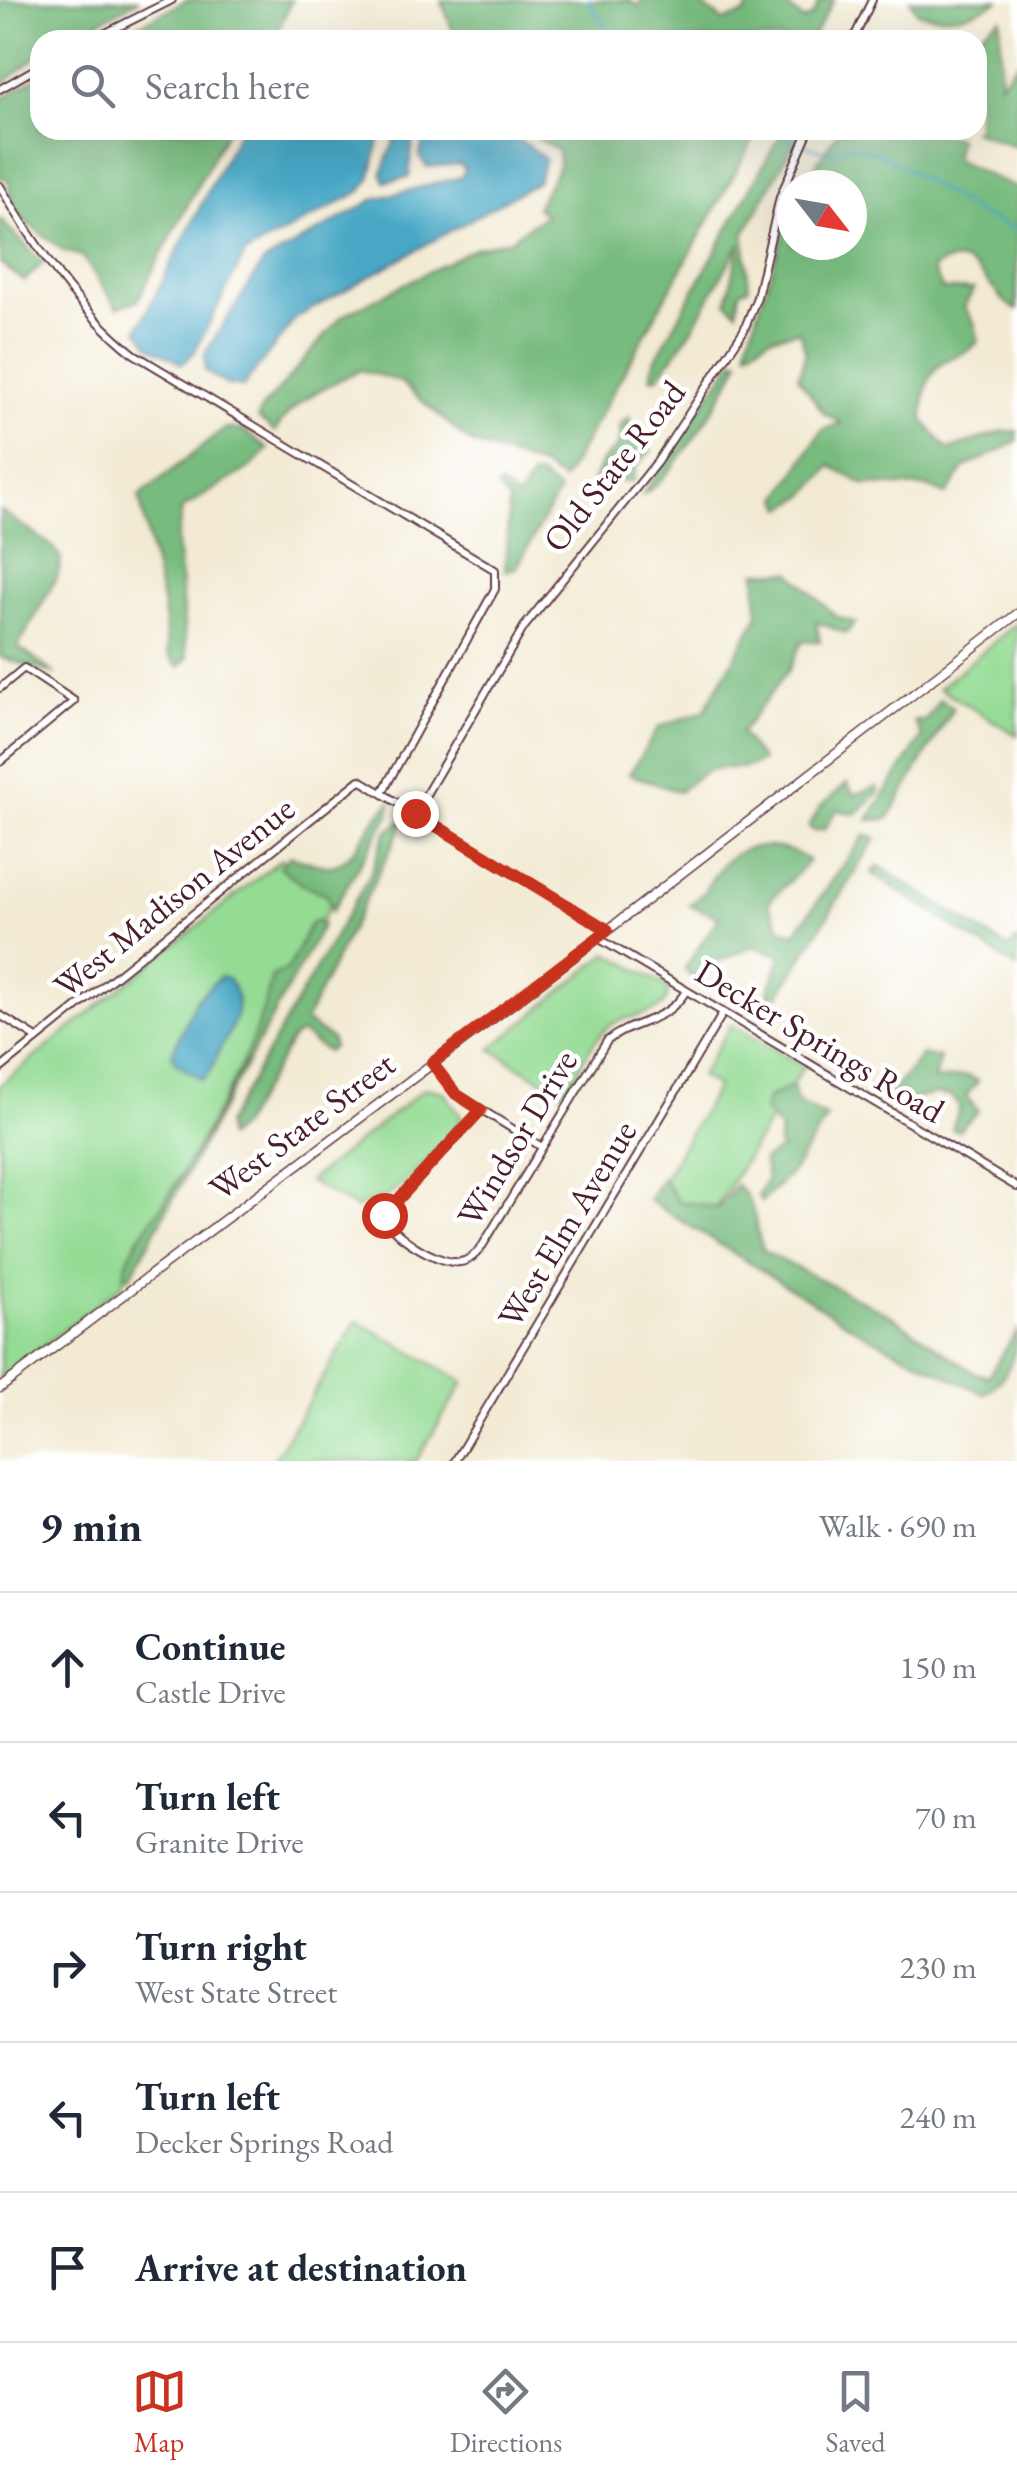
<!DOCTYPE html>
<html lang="en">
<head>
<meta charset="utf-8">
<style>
	body { margin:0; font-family:"EB Garamond",serif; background:#f2f2f3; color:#1f2937 }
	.compass { position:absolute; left:777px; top:170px; width:90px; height:90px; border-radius:50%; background:#fff; box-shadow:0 10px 40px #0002; rotate:121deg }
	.stop { position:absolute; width:30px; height:30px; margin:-22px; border:8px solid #c8321e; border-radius:50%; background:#fff }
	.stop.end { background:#c8321e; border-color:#fff; box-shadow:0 2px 10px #0008 }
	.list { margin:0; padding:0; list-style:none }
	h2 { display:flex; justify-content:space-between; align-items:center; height:130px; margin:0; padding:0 40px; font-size:42px }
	h2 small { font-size:32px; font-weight:400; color:#747a83 }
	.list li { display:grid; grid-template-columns:65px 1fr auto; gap:30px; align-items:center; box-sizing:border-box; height:150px; padding:0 40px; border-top:2px solid #e0e1e3 }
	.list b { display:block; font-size:38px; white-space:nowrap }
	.list p { margin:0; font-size:32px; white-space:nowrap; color:#747a83 }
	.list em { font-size:32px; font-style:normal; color:#747a83 }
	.icon { flex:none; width:55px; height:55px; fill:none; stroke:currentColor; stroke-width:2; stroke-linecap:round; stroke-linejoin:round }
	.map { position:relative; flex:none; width:1017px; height:1461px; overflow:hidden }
	.search { position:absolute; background:#fff; box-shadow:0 10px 40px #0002; left:30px; right:30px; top:30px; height:110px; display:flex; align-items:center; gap:25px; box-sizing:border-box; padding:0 35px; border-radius:30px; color:#747a83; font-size:38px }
	.sheet { height:880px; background:#fff }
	nav { display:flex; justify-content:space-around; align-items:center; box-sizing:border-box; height:140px; border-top:2px solid #e0e1e3; background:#fff; font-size:28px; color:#747a83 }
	nav a { display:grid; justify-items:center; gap:5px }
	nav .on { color:#c8321e }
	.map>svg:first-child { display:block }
</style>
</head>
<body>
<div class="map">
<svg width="1017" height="1461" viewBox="0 0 1017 1461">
	<rect width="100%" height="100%" fill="#fff"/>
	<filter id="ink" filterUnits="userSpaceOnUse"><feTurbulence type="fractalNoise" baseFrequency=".01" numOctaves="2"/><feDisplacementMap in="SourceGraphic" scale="20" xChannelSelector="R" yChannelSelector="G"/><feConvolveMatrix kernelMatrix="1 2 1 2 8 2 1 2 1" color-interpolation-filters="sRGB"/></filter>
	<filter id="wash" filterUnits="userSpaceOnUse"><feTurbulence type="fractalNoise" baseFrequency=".0048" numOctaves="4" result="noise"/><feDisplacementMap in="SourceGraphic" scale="40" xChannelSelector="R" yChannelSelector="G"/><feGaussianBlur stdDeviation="2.25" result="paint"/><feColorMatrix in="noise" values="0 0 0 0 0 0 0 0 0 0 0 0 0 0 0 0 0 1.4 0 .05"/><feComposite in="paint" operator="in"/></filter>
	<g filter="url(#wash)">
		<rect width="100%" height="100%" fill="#f2ead3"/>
		<path fill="#94db94" stroke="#6f7d60" stroke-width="2.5" d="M1017,623V735L939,688Z
			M281,859L336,894L121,1286L0,1379V1085Z
			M608,953L668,987C670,1021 627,1011 608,1027C590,1042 577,1074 565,1094L491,1049Z
			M731,1025L804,1066L703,1228L653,1197L717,1087L700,1076Z
			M425,1088L444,1092L462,1117C455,1136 403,1188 385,1197C374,1202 366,1200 357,1209L309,1181Z
			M357,1321L464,1382L416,1461H273Z"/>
		<path fill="#77bb7e" stroke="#606d54" stroke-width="2.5" d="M0,0H139L65,40H40V54L0,86Z
			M187,0H292L273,40H110Z
			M441,0H628L639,6L641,0H694L724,21L745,14L752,0H789V8L804,21L813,15L820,0H834L811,40H456Z
			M910,0H1000C971,16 951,20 918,13Z
			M1001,18L1000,83L1017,62V147L971,130H977V40H970Z
			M40,75V130H227L137,301L117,307L82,256L64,251L23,220L11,202L8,179L0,178V100Z
			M525,130H759L563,481L542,467L471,443L399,381L360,370C329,385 292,400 275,432L258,418L261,410L342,316L475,248L509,240L546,214L536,208L559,165L558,151Z
			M783,130H801L744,235L749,287L740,291L737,311L727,302L740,243L691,331L658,377L651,378L654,362Z
			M839,130H923L958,138L954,160L1017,188V310C986,295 977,239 932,269L943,290L974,289L964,307L975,324L978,342C968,352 963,353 951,358C925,369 924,397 923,420L948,450L1000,432L1017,431V442L964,468L946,495L928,487L865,485L831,466L806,495L784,508L779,498L822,430L841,423L824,413L798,377L806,352L799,331L770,337L748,351V342L792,208V245H852V185H802Z
			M0,219L43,263L24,281L0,263Z
			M734,359L740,360C728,390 669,483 643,494Z
			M629,416L631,446L644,442L651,451L637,465L633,481H620L624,469L619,465L603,481L592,482L603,460L619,445L620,426Z
			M226,428L245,431L268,449L252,466L182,509L177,540L187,659L178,667L168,654L163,607L139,496Z
			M539,476L559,491L517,567L505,571L509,501L497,488L500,484L517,499L532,477Z
			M0,510L53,547L61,559L58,575L18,647L55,674L0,657Z
			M756,572H791L835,616L855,623L846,633L816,622L820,641H802L790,668L741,733L762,761C727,779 721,751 679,792L629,774L659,727L704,711L758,616Z
			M940,699L953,708L888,819L868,820L922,737L914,721H925Z
			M847,783L854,795L877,787L879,792L856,814L836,810L825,829L813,831L809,826L820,807Z
			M391,802L389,815L332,911L327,895L300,883L280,867L290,856C301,858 319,867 330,866C356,863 370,817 391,802Z
			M406,818L305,1021L332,1040L333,1047L327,1052L301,1033L292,1039L241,1126L227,1137L226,1124L370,875L386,832Z
			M865,835L876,838L779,995L767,996L781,956L752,946L710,965L697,986L685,968L719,917L689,905C708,893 709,879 723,864C745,840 785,843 809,861L768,903L782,929L795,933Z
			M879,866L1008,948L1017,940V968L872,873Z
			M317,920L323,924L130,1277L124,1276C127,1246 154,1220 169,1195C209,1127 256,1054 272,976L288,969L311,923Z
			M922,1055L940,1057L934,1080L967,1076L978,1081L966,1096L978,1111L958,1131L952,1129L960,1107L951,1096L935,1094L899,1103L890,1094Z
			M793,1086L797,1102L827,1118L793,1171L761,1202L758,1195L767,1178L763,1160L782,1149L778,1145L780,1130L764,1112L767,1098Z
			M662,1178L678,1201L718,1208L736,1185C757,1201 754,1227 763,1251L889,1314L975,1373L988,1376L1017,1331C1017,1356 1006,1381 984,1394L864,1334L648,1200Z"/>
		<path fill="#46a7c5" stroke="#486378" stroke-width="2.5" d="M239,130L381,132L370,180L361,191L245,254L194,353L182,364L150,346L138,329Z
			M399,130H414L409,177L385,182L382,173Z
			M427,130C478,130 505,123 545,159L537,182L296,318L243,387L227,385L205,371V353L263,263L375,199L461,177L465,169L460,164L427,167L419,156Z
			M220,977L228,979C246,1002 235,1023 222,1046C215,1058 214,1071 202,1080L177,1064L172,1054L195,1001Z"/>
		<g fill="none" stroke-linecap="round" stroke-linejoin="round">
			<path stroke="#46a7c5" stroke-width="2.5" d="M588,0L607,30L628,40
				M786,130L788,139L829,153L853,145L881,154L981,215L1017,230"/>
		</g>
	</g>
	<g filter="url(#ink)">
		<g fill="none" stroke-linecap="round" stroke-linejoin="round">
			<g stroke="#633d44" stroke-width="10">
				<path id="minor" d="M92,40L172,0
					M853,40L872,0
					M0,89L40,66
					M0,186C35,246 78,310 134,354L495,570V589L382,793
					M0,688L24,668L74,701L0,762
					M415,813L524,627L657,462L744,330L757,297L780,197L809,130
					M598,938L1017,1187
					M0,1015L37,1038
					M432,1063L456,1094L542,1147
					M0,1069L360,780L608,930
					M481,1110L384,1215C389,1234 439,1265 460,1262C469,1261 475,1255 481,1248L607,1041C634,1019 666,1024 686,991
					M455,1461L723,1013"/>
			</g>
			<g stroke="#633d44" stroke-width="11">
				<path id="tertiary" d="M0,1388L516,1001L1017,614"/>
			</g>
			<use href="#minor" stroke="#fff" stroke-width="6"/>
			<use href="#tertiary" stroke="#fff" stroke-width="8"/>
		</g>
	</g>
	<g fill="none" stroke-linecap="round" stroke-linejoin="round" filter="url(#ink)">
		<path stroke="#c8321e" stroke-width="12" d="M384,1215L481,1110L456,1094L432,1063L608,930L415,813"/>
	</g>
	<g text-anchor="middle" stroke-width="9" stroke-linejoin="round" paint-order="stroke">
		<g font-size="35" fill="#4a1f2b" stroke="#fff">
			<text transform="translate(614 466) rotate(-52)" y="12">Old State Road</text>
			<text transform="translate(174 897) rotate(-39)" y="12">West Madison Avenue</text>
			<text transform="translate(820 1041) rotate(31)" y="12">Decker Springs Road</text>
			<text transform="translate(302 1126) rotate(-37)" y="12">West State Street</text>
			<text transform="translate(517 1138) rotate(-59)" y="12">Windsor Drive</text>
			<text transform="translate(567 1224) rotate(-59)" y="12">West Elm Avenue</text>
		</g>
	</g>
</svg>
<svg class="compass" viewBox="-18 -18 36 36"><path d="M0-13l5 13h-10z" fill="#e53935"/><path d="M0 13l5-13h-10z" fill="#747a83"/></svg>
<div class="stop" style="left:384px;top:1215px"></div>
<div class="stop end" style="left:415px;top:813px"></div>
<div class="search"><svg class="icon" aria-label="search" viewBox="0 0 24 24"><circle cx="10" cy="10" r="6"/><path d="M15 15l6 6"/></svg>Search here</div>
</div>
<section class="sheet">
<h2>9 min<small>Walk · 690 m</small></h2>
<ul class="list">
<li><svg class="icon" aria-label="ahead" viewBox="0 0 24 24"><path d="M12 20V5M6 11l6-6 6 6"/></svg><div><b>Continue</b><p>Castle Drive</p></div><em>150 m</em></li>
<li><svg class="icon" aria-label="left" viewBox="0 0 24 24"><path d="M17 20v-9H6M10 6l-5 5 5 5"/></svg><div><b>Turn left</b><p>Granite Drive</p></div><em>70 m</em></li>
<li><svg class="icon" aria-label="right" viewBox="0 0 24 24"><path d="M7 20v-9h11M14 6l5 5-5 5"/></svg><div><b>Turn right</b><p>West State Street</p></div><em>230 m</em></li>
<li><svg class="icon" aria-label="left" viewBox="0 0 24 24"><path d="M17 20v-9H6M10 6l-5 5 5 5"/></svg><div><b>Turn left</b><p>Decker Springs Road</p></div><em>240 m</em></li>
<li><svg class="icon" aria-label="arrive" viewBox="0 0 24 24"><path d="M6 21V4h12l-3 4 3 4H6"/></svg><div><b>Arrive at destination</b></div></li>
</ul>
</section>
<nav>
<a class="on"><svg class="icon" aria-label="map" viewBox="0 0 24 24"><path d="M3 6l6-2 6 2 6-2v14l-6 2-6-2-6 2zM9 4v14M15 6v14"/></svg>Map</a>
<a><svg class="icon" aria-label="directions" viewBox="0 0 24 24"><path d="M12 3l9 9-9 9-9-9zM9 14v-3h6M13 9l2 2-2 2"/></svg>Directions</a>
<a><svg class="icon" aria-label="saved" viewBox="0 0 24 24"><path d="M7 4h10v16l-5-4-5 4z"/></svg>Saved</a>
</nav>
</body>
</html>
